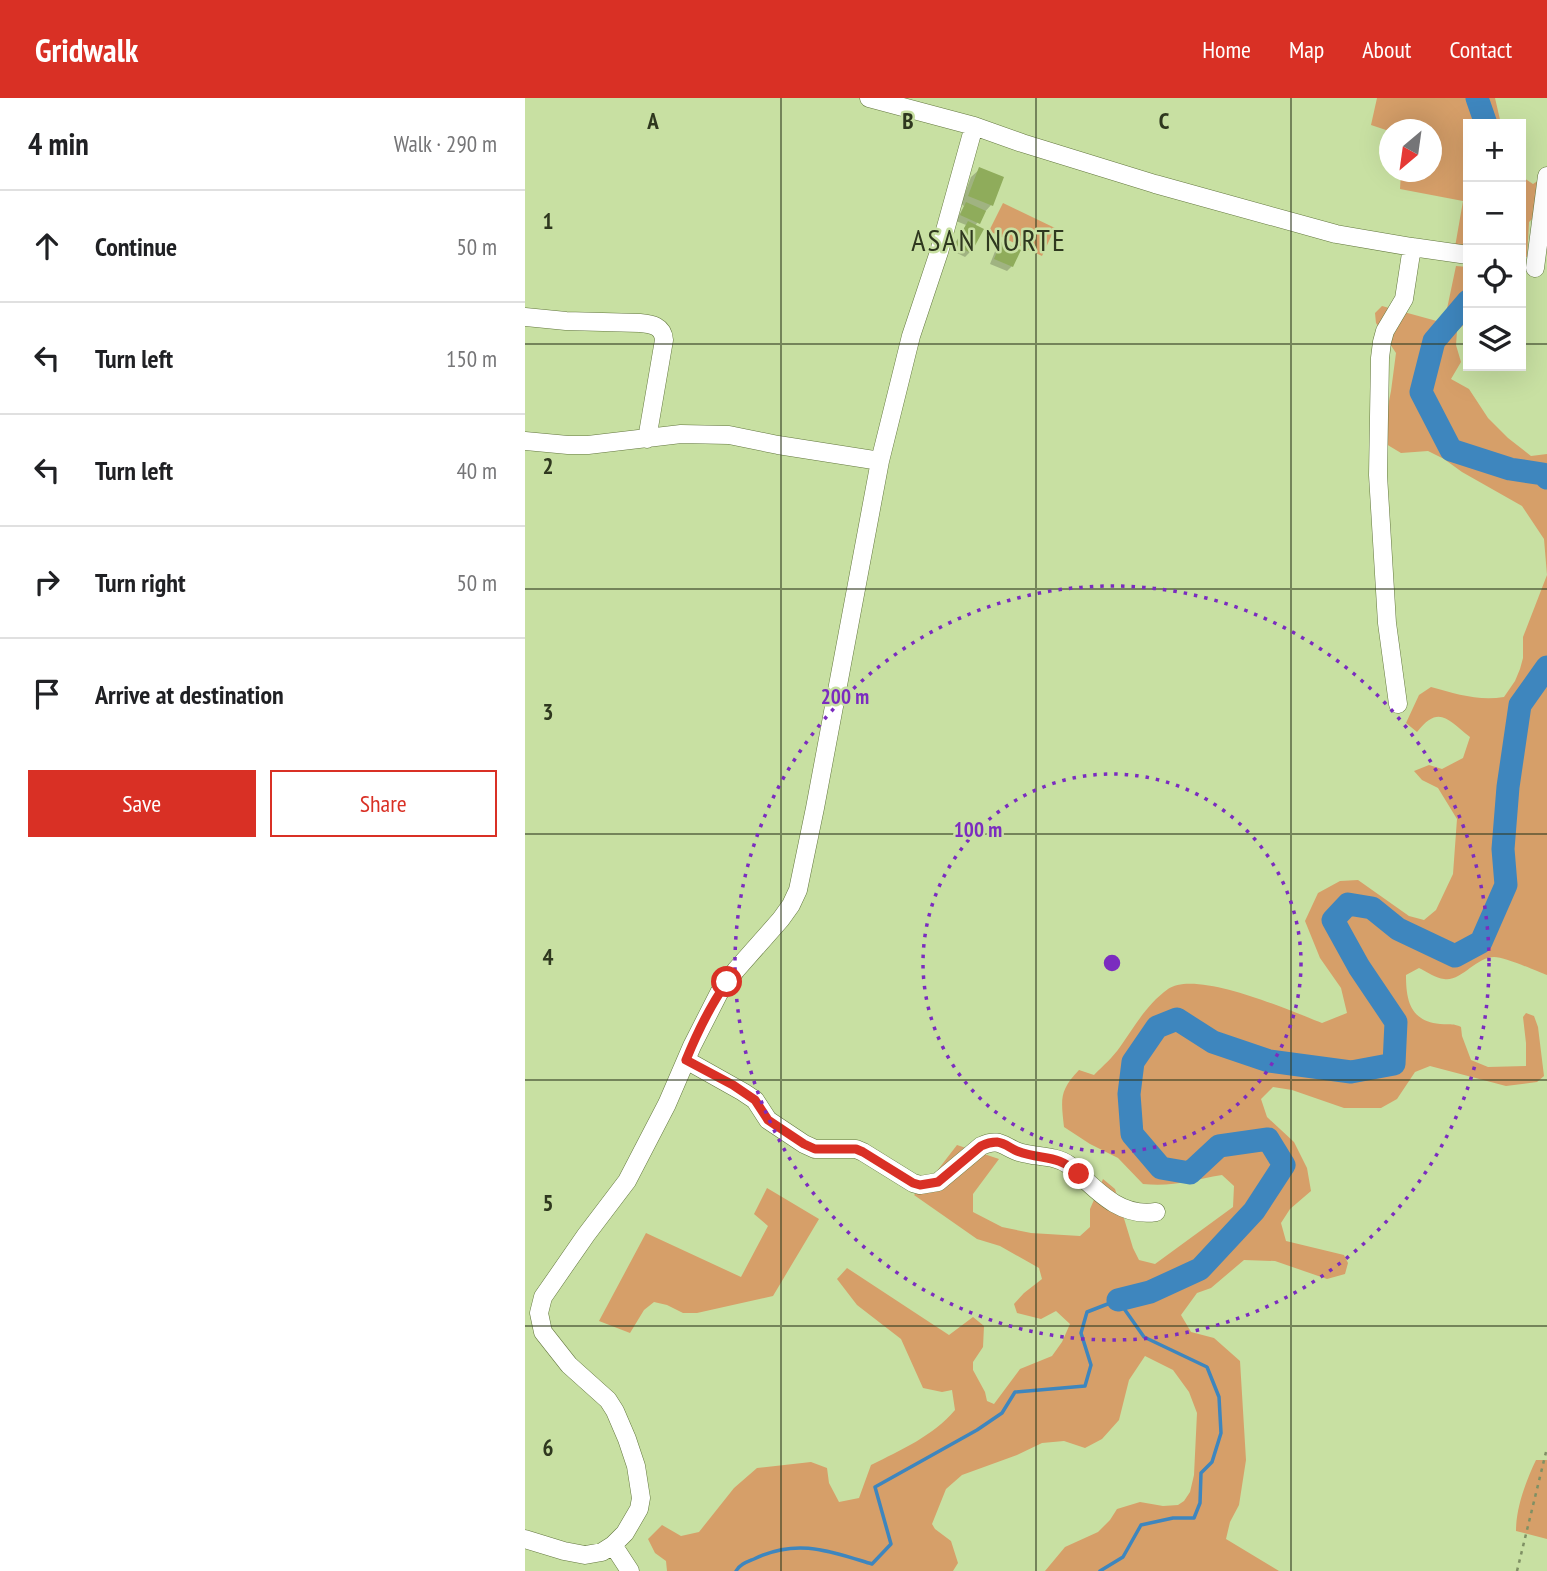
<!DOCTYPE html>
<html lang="en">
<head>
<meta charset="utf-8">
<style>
	body { margin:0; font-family:"PT Sans Narrow",sans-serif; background:#f6f6f6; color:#202124 }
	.controls { position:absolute; right:21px; top:21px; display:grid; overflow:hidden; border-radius:0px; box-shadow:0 7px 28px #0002 }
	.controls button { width:63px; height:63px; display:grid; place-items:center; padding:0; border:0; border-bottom:2px solid #e0e0e0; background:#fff; color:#202124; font:35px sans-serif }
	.compass { position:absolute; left:854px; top:21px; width:63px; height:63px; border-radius:50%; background:#fff; box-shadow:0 7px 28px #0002; rotate:209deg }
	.stop { position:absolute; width:21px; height:21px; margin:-16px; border:5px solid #d93025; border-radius:50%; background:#fff }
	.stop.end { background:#d93025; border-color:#fff; box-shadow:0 2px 7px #0008 }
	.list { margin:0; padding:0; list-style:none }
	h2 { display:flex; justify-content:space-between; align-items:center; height:91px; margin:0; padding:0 28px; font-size:30px }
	h2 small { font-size:23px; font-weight:400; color:#757577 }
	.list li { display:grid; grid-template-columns:46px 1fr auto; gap:21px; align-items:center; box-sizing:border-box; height:112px; padding:0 28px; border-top:2px solid #e0e0e0 }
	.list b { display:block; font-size:26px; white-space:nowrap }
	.list em { font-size:23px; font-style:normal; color:#757577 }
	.actions { display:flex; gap:14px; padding:21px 28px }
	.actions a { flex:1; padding:16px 0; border:2px solid #d93025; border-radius:0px; text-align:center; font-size:24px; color:#d93025 }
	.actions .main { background:#d93025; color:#fff }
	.icon { flex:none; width:38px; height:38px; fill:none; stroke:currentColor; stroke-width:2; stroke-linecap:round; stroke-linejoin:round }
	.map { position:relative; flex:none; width:1022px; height:1473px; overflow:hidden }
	header { display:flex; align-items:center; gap:42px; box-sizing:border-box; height:98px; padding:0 35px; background:#d93025; color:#fff }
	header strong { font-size:33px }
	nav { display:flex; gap:38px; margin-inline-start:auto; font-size:24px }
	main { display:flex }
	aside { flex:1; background:#fff }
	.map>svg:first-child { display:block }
</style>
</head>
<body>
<header>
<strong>Gridwalk</strong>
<nav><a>Home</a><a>Map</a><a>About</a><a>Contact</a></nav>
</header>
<main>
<aside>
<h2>4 min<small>Walk · 290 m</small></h2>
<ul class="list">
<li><svg class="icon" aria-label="ahead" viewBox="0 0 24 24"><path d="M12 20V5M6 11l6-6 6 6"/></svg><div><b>Continue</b></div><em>50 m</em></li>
<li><svg class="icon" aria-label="left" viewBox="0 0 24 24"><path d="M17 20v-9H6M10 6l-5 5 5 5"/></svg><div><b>Turn left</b></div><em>150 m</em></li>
<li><svg class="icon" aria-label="left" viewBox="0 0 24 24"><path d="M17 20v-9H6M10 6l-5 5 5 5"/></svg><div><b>Turn left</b></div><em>40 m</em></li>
<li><svg class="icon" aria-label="right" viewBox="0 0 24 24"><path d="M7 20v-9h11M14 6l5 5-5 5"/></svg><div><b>Turn right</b></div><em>50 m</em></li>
<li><svg class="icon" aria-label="arrive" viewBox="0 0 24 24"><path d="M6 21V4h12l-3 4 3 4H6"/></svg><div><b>Arrive at destination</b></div></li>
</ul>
<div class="actions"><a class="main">Save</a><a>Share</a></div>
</aside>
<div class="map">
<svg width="1022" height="1473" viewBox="0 0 1022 1473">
	<rect width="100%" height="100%" fill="#c8e0a2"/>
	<path fill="#d69f69" d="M852,0H970L976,26H943V151L930,149L938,103L875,91L876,74H906V32H864V33L846,27Z
		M1022,77V107L1004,124L1002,159L996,158V78L1008,86Z
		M478,105L530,130L517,158L464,133Z
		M931,168L943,169V223L932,233L931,247L936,264L926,281L944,291L963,320L983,340L1006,358L1022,356V877C1011,873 980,859 969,859C951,859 936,884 919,881C911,880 902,874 894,870L881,877C881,902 885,923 915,926C923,927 928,925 936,929L937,938L946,962L963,969L1001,968V945L998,919L1001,915L1009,918L1013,929L1019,978L1012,984L981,988L905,968L890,974L872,1001L856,1010H819L767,992L748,989L736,1001L742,1019L769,1044L782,1070L786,1093L765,1111L756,1125L761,1143L819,1157L823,1165L820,1176L802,1181L750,1163L719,1162L686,1190L672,1195L656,1217L666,1234L689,1240L715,1263L721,1362L714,1407L705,1424L701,1441L754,1473H520L540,1449L573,1434L585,1422L592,1411L615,1404L638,1408L653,1407L659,1403L665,1394L669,1377L672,1315L664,1294L648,1272L620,1258L604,1282L594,1322L577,1341L560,1350L539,1343L517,1345L492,1357L437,1377L421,1391L407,1426L410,1431L426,1443L433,1465L428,1473H142L141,1463L130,1455L123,1441L137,1427L156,1438L174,1434L209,1390L232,1370L286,1364L302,1370L304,1385L314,1404L334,1400L346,1367C376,1352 408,1338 430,1312L427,1292L417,1294L398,1290L376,1241L332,1207L312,1181L322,1170L424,1237L448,1219L459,1228L458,1249L448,1264V1272L460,1294L462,1303L469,1306L495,1271L527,1258L537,1244L545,1226L531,1213L516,1221L492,1215L489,1206L499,1195L517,1181L514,1170L475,1148L452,1141L389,1097L405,1082L432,1047L474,1061L448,1096V1114L477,1129L506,1135L555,1138L565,1129V1111L578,1081L590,1091L608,1150L614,1162L630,1166L708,1109L709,1088L697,1077C667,1082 649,1089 618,1086L593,1060L565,1046L539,1029C536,1001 534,993 554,972L569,977C578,968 588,959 595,949C610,928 621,907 643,891C671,871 766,913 797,925L822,915L816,890L795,860L780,823L793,795L815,783L833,782L884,818L899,822L911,812L928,776L932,721L913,690L897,682L889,673L904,667L917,671L938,660L945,639C923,622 914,606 892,634L881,625L894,597L906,589C931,596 953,603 979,599L990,583L995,571L998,560V539L1022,477L1019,441L997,408L937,374L919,361L903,353L876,355L861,346L857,338L866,293L871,255L851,225L850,215L857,208L919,225Z
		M242,1090L294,1121L248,1198L172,1215H158L142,1207L129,1204L119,1212L105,1235L74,1223L121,1135L216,1179L243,1128L229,1116Z
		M1011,1362H1022V1441L991,1433C991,1409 1001,1383 1011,1362Z"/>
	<path fill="#0003" d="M455,71L477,80L466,107L458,116L450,128L445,154L440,159L426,152L441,127L431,123L439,108L436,106L446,79Z
		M476,146L487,168L482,173L465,166L471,151Z"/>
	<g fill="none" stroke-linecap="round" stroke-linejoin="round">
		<path stroke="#3e86be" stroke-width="3.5" d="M211,1473C215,1466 222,1464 229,1461C272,1440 304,1453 347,1466L366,1446L350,1389L452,1332L477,1315L490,1294L560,1288L566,1267L556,1235L562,1214L593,1202L619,1239L682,1269L694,1299L696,1335L687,1364L676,1375L675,1405L669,1420H648L616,1427L598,1459L575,1473"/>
		<path stroke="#3e86be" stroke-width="23" d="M952,0L961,26
			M943,203L909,243L896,294L926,352L985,371L1018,376L1022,380
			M593,1202L625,1194L675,1171L729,1113L759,1067L743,1041L694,1048L665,1075L636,1070L607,1036L604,996L608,964L632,929L652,921L688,944L744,963L826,974L869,966L871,924L834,869L808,822L823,806L847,810L873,831L930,858L956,844L981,787L978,751L983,689L995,607L1022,569"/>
	</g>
	<path fill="#8fac5b" d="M454,69L479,79L468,108L443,98Z
		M441,104L461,113L455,126L435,117Z
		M443,123L459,131L446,155L430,147Z
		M476,144L496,152L488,169L469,161Z"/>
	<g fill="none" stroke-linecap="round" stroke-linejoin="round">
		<g stroke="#63773e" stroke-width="19">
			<path id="minor" d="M344,0L449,28L497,45L630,86L811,136L887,149L943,157
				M1010,170L1022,78
				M0,219L41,223L115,225C127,226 138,228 139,242L122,341
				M0,343L43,347H63L156,336L204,337L253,347L355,363
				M873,606L862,525L853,377L855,260L857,244L860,233L879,201L887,149
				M161,962L218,994L230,1002L243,1022L279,1046L290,1051H331L338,1054L388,1085L395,1087L413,1084L456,1048C473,1040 477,1047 491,1053C508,1060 529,1056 544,1067C548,1070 552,1075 556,1078C577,1098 599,1119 631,1114
				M0,1441L39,1453L60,1457L77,1454L88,1447L100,1435L114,1411L116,1400L111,1368L102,1341L90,1313L83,1302L44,1267L18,1234L14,1215L18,1199L61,1137L102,1083L142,1006L167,948L194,895L211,872L256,821L266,807L273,792L290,710L355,363L386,238L414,154L449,28
				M88,1447L105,1473"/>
		</g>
		<path stroke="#7f9064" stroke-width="2.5" stroke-dasharray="3.5 5" stroke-linecap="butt" d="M992,1473L1022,1350"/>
		<use href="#minor" stroke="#fff" stroke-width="18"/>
	</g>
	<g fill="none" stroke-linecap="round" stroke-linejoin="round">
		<path stroke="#d93025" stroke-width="9" d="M202,884C185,908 172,935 161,962L208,987L230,1002L243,1022L279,1046L290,1051H331L338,1054L388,1085L395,1087L413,1084L456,1048C462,1045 466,1044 472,1044C480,1045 485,1050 492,1053C518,1063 531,1055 554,1076"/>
	</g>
	<path fill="none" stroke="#2f381f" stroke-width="2" stroke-opacity="0.55" d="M256,0V1473M511,0V1473M766,0V1473M0,246H943M996,246H1022M0,491H1022M0,736H1022M0,982H1022M0,1228H1022"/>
	<g fill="none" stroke="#7b2cbf" stroke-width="3.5" stroke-dasharray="3.5 7">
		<circle cx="587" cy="865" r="189"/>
		<circle cx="587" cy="865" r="377"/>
	</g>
	<g text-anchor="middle" stroke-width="5" stroke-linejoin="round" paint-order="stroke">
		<g font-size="30" letter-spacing="2" fill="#2f381f" stroke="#c8e0a2">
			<text x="464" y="153">ASAN NORTE</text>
		</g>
	</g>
	<g font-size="23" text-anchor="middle" font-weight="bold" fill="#2f381f" stroke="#c8e0a2" stroke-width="5" stroke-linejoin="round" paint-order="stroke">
		<text x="128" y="31">A</text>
		<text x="383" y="31">B</text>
		<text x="639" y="31">C</text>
		<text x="23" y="131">1</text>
		<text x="23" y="376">2</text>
		<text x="23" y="622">3</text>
		<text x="23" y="867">4</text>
		<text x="23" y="1113">5</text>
		<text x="23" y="1358">6</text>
	</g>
	<circle cx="587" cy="865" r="10" fill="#7b2cbf" stroke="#c8e0a2" stroke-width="3.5"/>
	<g font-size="21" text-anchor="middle" font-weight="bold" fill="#7b2cbf" stroke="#c8e0a2" stroke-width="5" stroke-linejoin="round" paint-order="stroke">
		<text x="320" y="606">200 m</text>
		<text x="453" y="739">100 m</text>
	</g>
</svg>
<div class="controls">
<button>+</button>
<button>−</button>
<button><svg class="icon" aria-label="locate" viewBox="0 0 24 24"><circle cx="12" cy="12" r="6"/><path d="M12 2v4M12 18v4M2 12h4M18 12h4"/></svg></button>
<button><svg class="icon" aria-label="layers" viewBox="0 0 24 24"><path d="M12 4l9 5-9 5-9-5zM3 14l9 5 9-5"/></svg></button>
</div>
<svg class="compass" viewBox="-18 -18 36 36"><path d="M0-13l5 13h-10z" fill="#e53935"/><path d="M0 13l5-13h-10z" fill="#757577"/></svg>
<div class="stop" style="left:202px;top:884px"></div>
<div class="stop end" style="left:554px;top:1076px"></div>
</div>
</main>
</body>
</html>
